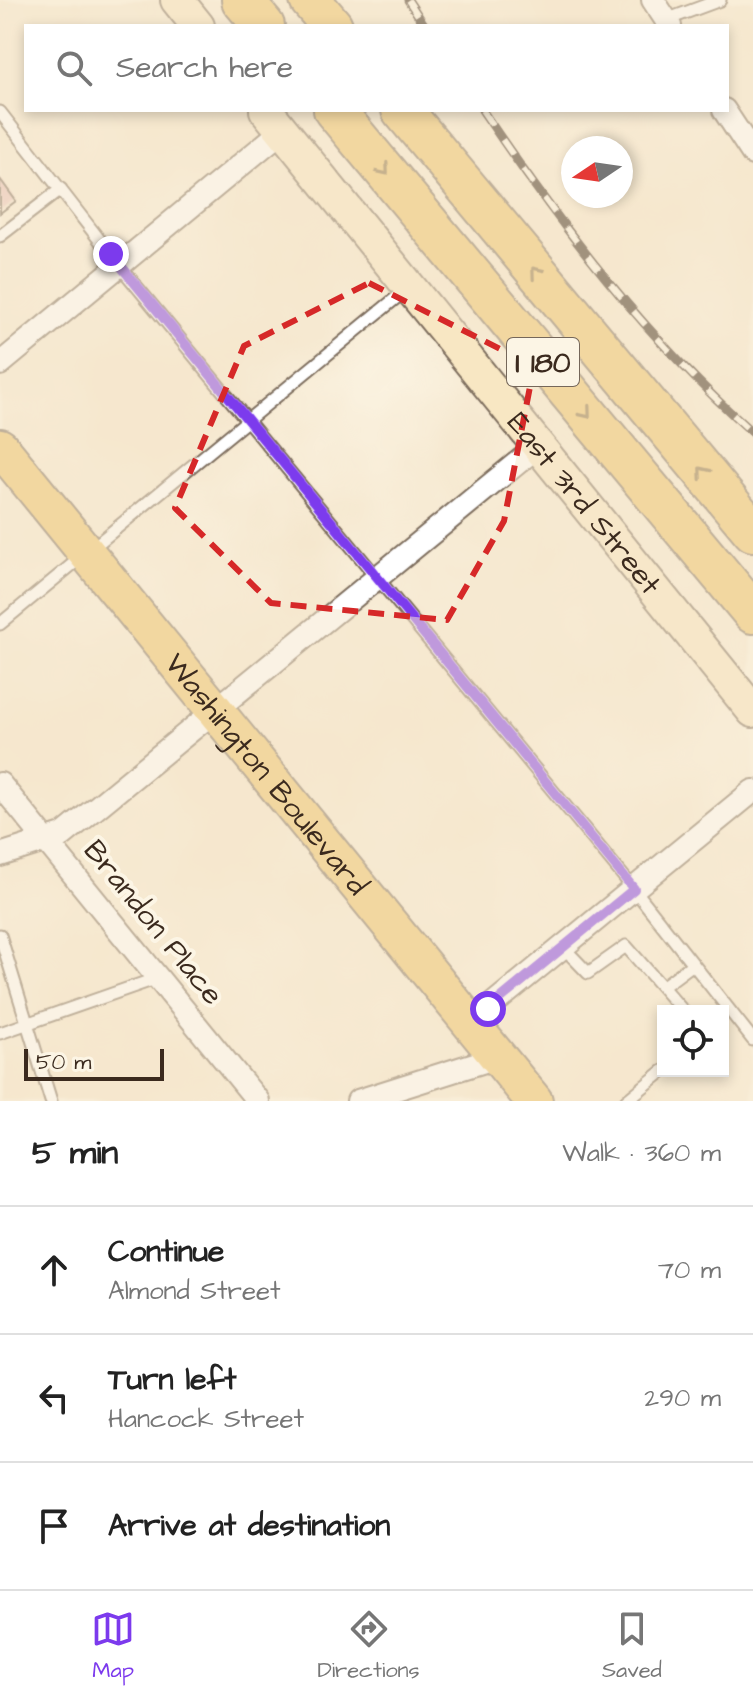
<!DOCTYPE html>
<html lang="en">
<head>
<meta charset="utf-8">
<style>
	body { margin:0; font-family:"Architects Daughter",sans-serif; background:#f2f2f2; color:#222 }
	.controls { position:absolute; right:24px; bottom:24px; display:grid; overflow:hidden; border-radius:0px; box-shadow:0 4px 12px #0003 }
	.controls button { width:72px; height:72px; display:grid; place-items:center; padding:0; border:0; border-bottom:2px solid #e0e0e0; background:#fff; color:#222; font:40px sans-serif }
	.compass { position:absolute; left:561px; top:136px; width:72px; height:72px; border-radius:50%; background:#fff; box-shadow:0 4px 12px #0003; rotate:257deg }
	.scale { position:absolute; left:24px; bottom:20px; width:140px; box-sizing:border-box; padding-left:8px; border:4px solid #3b2a1e; border-top:0; font-size:22px; line-height:28px; white-space:nowrap; color:#3b2a1e; -webkit-text-stroke:6px #fcf5e5; paint-order:stroke }
	.stop { position:absolute; width:24px; height:24px; margin:-18px; border:6px solid #7c3aed; border-radius:50%; background:#fff }
	.stop.end { background:#7c3aed; border-color:#fff; box-shadow:0 2px 8px #0008 }
	.list { margin:0; padding:0; list-style:none }
	h2 { display:flex; justify-content:space-between; align-items:center; height:104px; margin:0; padding:0 32px; font-size:34px }
	h2 small { font-size:26px; font-weight:400; color:#767676 }
	.list li { display:grid; grid-template-columns:52px 1fr auto; gap:24px; align-items:center; box-sizing:border-box; height:128px; padding:0 32px; border-top:2px solid #e0e0e0 }
	.list b { display:block; font-size:30px; white-space:nowrap }
	.list p { margin:0; font-size:26px; white-space:nowrap; color:#767676 }
	.list em { font-size:26px; font-style:normal; color:#767676 }
	.icon { flex:none; width:44px; height:44px; fill:none; stroke:currentColor; stroke-width:2; stroke-linecap:round; stroke-linejoin:round }
	.map { position:relative; flex:none; width:753px; height:1101px; overflow:hidden }
	.search { position:absolute; background:#fff; box-shadow:0 4px 12px #0003; left:24px; right:24px; top:24px; height:88px; display:flex; align-items:center; gap:20px; box-sizing:border-box; padding:0 28px; border-radius:0px; color:#767676; font-size:30px }
	.sheet { height:488px; background:#fff }
	nav { display:flex; justify-content:space-around; align-items:center; box-sizing:border-box; height:112px; border-top:2px solid #e0e0e0; background:#fff; font-size:22px; color:#767676 }
	nav a { display:grid; justify-items:center; gap:4px }
	nav .on { color:#7c3aed }
	.map>svg:first-child { display:block }
</style>
</head>
<body>
<div class="map">
<svg width="753" height="1101" viewBox="0 0 753 1101">
	<rect width="100%" height="100%" fill="#fcf5e5"/>
	<filter id="ink" filterUnits="userSpaceOnUse"><feTurbulence type="fractalNoise" baseFrequency=".0125" numOctaves="2"/><feDisplacementMap in="SourceGraphic" scale="16" xChannelSelector="R" yChannelSelector="G"/><feConvolveMatrix kernelMatrix="1 2 1 2 8 2 1 2 1" color-interpolation-filters="sRGB"/></filter>
	<filter id="wash" filterUnits="userSpaceOnUse"><feTurbulence type="fractalNoise" baseFrequency=".006" numOctaves="4" result="noise"/><feDisplacementMap in="SourceGraphic" scale="32" xChannelSelector="R" yChannelSelector="G"/><feGaussianBlur stdDeviation="1.8" result="paint"/><feColorMatrix in="noise" values="0 0 0 0 0 0 0 0 0 0 0 0 0 0 0 0 0 1.4 0 .05"/><feComposite in="paint" operator="in"/></filter>
	<g filter="url(#wash)">
		<rect width="100%" height="100%" fill="#f5e7ce"/>
		<g id="blocks">
			<path fill="#dea6a4" d="M0,179L16,201L0,213Z"/>
		</g>
	</g>
	<g filter="url(#ink)">
		<use href="#blocks" fill-opacity="0" stroke="#7c6c5c" stroke-width="2"/>
		<g fill="none" stroke-linecap="round" stroke-linejoin="round">
			<g stroke="#7c6c5c" stroke-width="15">
				<path id="service" d="M666,20L720,0
					M0,112L119,265L634,889L753,1040
					M0,236L61,189
					M0,624L407,289
					M0,935L51,1101
					M563,947L588,973L626,946L683,1011
					M662,987L693,964
					M0,1033L158,978
					M626,1101L663,1071"/>
			</g>
			<g stroke="#7c6c5c" stroke-width="26">
				<path id="minor" d="M653,0L670,26
					M724,110L753,154
					M0,364L283,130
					M0,784L258,1101
					M0,855L63,835L538,446
					M470,1023L753,791
					M358,1101L497,1057"/>
			</g>
			<g stroke="#7c6c5c" stroke-width="36">
				<g id="secondary">
					<path d="M177,0L198,26"/>
					<path id="s1" d="M266,110L753,711"/>
				</g>
			</g>
			<g stroke="#7c6c5c" stroke-width="40">
				<g id="primary">
					<path id="s2" d="M0,447L534,1101"/>
				</g>
			</g>
			<g stroke="#7c6c5c" stroke-width="44">
				<path id="motorway" d="M242,0L264,26
					M310,0L332,26
					M334,110L753,613
					M402,110L753,531"/>
			</g>
			<use href="#service" stroke="#fff" stroke-width="11"/>
			<use href="#minor" stroke="#fff" stroke-width="22"/>
			<use href="#secondary" stroke="#f8e7c3" stroke-width="32"/>
			<use href="#primary" stroke="#eec469" stroke-width="36"/>
			<use href="#motorway" stroke="#eec469" stroke-width="40"/>
			<g stroke="#3b2a1e" stroke-width="9">
				<path id="rail" d="M408,0L425,26
					M482,110C560,226 648,340 753,433"/>
			</g>
			<use href="#rail" stroke="#fcf5e5" stroke-width="6" stroke-dasharray="18" stroke-linecap="butt"/>
		</g>
		<defs><path id="oneway-chevron" d="M-2-3.5L2.5 0L-2 3.5" fill="none" stroke-width="1.6" stroke-linecap="round" stroke-linejoin="round" transform="scale(2)"/></defs>
		<g stroke="#8c6f40">
			<use href="#oneway-chevron" transform="translate(384 170) rotate(50)"/>
			<use href="#oneway-chevron" transform="translate(536 272) rotate(-130)"/>
			<use href="#oneway-chevron" transform="translate(586 413) rotate(50)"/>
			<use href="#oneway-chevron" transform="translate(703 472) rotate(-130)"/>
		</g>
	</g>
	<g fill="none" stroke-linecap="round" stroke-linejoin="round" filter="url(#ink)">
		<path stroke="#7c3aed" stroke-width="10" d="M111,254L634,889L488,1009"/>
	</g>
	<path d="M0 0H753V1101H0ZM369,283L534,366L504,521L447,620L271,603L175,508L244,346Z" fill="#f5e7ce" fill-opacity=".55" fill-rule="evenodd"/>
	<path fill="none" stroke="#d62828" stroke-width="6" stroke-dasharray="16 10" stroke-linejoin="round" d="M369,283L534,366L504,521L447,620L271,603L175,508L244,346Z"/>
	<g text-anchor="middle" stroke-width="8" stroke-linejoin="round" paint-order="stroke">
		<rect fill="#fcf5e5" stroke="#75675a" stroke-width="2" x="507" y="338" width="72" height="48" rx="6"/>
		<g font-size="28" font-weight="bold" fill="#3b2a1e">
			<text x="543" y="372">I 180</text>
		</g>
		<g font-size="30" fill="#3b2a1e" stroke="#fcf5e5">
			<text dy="10" stroke="none"><textPath href="#s1" startOffset="506">East 3rd Street</textPath></text>
			<text dy="10" stroke="none"><textPath href="#s2" startOffset="422">Washington Boulevard</textPath></text>
			<text transform="translate(154 922) rotate(51)" y="10">Brandon Place</text>
		</g>
	</g>
</svg>
<div class="controls">
<button><svg class="icon" aria-label="locate" viewBox="0 0 24 24"><circle cx="12" cy="12" r="6"/><path d="M12 2v4M12 18v4M2 12h4M18 12h4"/></svg></button>
</div>
<svg class="compass" viewBox="-18 -18 36 36"><path d="M0-13l5 13h-10z" fill="#e53935"/><path d="M0 13l5-13h-10z" fill="#767676"/></svg>
<div class="scale">50 m</div>
<div class="stop" style="left:488px;top:1009px"></div>
<div class="stop end" style="left:111px;top:254px"></div>
<div class="search"><svg class="icon" aria-label="search" viewBox="0 0 24 24"><circle cx="10" cy="10" r="6"/><path d="M15 15l6 6"/></svg>Search here</div>
</div>
<section class="sheet">
<h2>5 min<small>Walk · 360 m</small></h2>
<ul class="list">
<li><svg class="icon" aria-label="ahead" viewBox="0 0 24 24"><path d="M12 20V5M6 11l6-6 6 6"/></svg><div><b>Continue</b><p>Almond Street</p></div><em>70 m</em></li>
<li><svg class="icon" aria-label="left" viewBox="0 0 24 24"><path d="M17 20v-9H6M10 6l-5 5 5 5"/></svg><div><b>Turn left</b><p>Hancock Street</p></div><em>290 m</em></li>
<li><svg class="icon" aria-label="arrive" viewBox="0 0 24 24"><path d="M6 21V4h12l-3 4 3 4H6"/></svg><div><b>Arrive at destination</b></div></li>
</ul>
</section>
<nav>
<a class="on"><svg class="icon" aria-label="map" viewBox="0 0 24 24"><path d="M3 6l6-2 6 2 6-2v14l-6 2-6-2-6 2zM9 4v14M15 6v14"/></svg>Map</a>
<a><svg class="icon" aria-label="directions" viewBox="0 0 24 24"><path d="M12 3l9 9-9 9-9-9zM9 14v-3h6M13 9l2 2-2 2"/></svg>Directions</a>
<a><svg class="icon" aria-label="saved" viewBox="0 0 24 24"><path d="M7 4h10v16l-5-4-5 4z"/></svg>Saved</a>
</nav>
</body>
</html>
